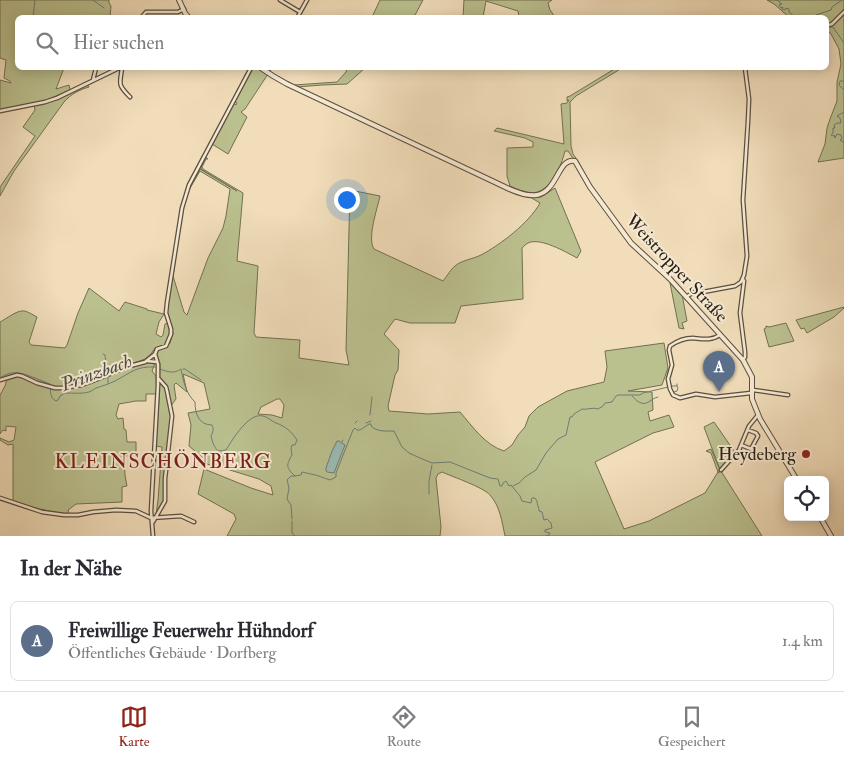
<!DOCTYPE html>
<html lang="de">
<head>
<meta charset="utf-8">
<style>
	body { margin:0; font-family:"IM FELL Double Pica",serif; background:#f7f7f7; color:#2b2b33 }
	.controls { position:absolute; right:15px; bottom:15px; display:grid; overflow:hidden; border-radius:8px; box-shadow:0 2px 12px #0003 }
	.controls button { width:45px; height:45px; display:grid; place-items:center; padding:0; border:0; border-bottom:1px solid #e1e1e2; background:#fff; color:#2b2b33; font:25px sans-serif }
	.you { position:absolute; left:346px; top:199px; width:18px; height:18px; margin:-12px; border:4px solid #fff; border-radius:50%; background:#1a73e8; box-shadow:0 0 0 8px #1a73e833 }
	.badge { display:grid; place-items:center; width:32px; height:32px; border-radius:50%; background:#8f2418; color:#fff; font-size:16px; font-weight:700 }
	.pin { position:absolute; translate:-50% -41px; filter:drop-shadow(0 1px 2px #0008) }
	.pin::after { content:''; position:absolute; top:26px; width:18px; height:15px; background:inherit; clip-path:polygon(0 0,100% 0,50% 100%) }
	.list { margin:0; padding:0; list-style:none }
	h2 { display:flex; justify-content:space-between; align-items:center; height:65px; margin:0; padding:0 20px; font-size:21px }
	h2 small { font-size:16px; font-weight:400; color:#7c7c81 }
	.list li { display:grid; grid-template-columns:32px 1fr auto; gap:15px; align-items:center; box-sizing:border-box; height:80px; margin:0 10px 10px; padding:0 10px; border:1px solid #e1e1e2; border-radius:8px }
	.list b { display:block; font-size:19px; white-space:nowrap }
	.list p { margin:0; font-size:16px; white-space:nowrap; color:#7c7c81 }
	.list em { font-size:16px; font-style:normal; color:#7c7c81 }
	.icon { flex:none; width:28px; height:28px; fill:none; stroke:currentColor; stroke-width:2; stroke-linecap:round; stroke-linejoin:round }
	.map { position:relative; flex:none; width:844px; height:536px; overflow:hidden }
	.search { position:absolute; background:#fff; box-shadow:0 2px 12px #0003; left:15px; right:15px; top:15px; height:55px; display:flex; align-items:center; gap:12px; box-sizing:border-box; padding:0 18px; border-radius:8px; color:#7c7c81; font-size:19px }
	.sheet { height:155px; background:#fff }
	nav { display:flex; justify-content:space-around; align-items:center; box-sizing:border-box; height:70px; border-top:1px solid #e1e1e2; background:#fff; font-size:14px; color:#7c7c81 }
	nav a { display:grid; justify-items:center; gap:2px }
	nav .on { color:#8f2418 }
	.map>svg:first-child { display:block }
</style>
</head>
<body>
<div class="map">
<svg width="844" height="536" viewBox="0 0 844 536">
	<rect width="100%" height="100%" fill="#f1ddba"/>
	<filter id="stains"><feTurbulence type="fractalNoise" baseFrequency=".004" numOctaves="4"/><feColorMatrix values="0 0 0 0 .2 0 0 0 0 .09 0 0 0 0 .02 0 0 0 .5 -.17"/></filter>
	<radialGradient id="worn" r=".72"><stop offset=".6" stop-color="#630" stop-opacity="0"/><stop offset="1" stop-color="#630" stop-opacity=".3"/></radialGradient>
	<path fill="#bbc08f" stroke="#727052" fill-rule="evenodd" d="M0,0H109V3L111,6L110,17L18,18V68H64L56,89L69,85L70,90L44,101L0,111V80L11,83L10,81L4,78L6,60L0,58Z
		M380,0H423L414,17H372Z
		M464,0H552L548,3L550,10L555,17H519L518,11L486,1L483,17H463Z
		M767,0H844V11L836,20H834L833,24L844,13V158L818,162L825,144L827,128L830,119L837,101V82L841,64L839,49L831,34L827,30V29L829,27L828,25L827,26L826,18L789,17L774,4Z
		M253,68H257L268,74L245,109L241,112L247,117L228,154L212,144L232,105L233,103L236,105L237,103L234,101Z
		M262,68H272L270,71L272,73L294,85L337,82L346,72L347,68H365L347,84L322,85L297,87L280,79Z
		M616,68H622L576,96L570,102L571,146L573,154L578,161L588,180L634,246L593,189L568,151H565C561,167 551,191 533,193C525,193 517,189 510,186L507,176V148L533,147V142L525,138L494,131L497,128L564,144L561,104L567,103L569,100L567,101V97L570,96Z
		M87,84L89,87C79,90 71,94 64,102L14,171L0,196V187L35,136L23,127L35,110L34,105L46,103Z
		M206,157L208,159H206L202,167L203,169L243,193L237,261L258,266L254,333L256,337L300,340L299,358L349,365L346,350L350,190L380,196C377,210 367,238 374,249L443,281C447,276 451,269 455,266C462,260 473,259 481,255C500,245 529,223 540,203L530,197H541L555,188L581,251L577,258C566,252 540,237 528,243C526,244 524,246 522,248L523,299L461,306L455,323H410L395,319L384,334L399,350L398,370L395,375L388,406L389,411L428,414L460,412C473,427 485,445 504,451L512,445L518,435L525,427L529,416L538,407L567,391L604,382L607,367L605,351L664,343L668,368L662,385L628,391L652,392L653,410L648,412L650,421L669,415L674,427L653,433L595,462L624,529L649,521L705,493L718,472L711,453L706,451L711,449L720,470L718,473L721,471L762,536H505C502,522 500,506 490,495C483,487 453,477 442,472L438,474L436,478L441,527L440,536H227L236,519L234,514L198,494L204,469L251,488L273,495L271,486L259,479L217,466C212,466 209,465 205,463L203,458L189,446L191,425L188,413L210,409L204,383L183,374L187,392L176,383L174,385L176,399L170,407L171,416L164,478L165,499L156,515L158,500L162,447L155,446L159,400L160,368V364L156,357L157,351L166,347L170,343L173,333L168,317L167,306L182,209L190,186L200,169L237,191L201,169V167ZM200,171L230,189L226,216L223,228L208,258L187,315L184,312L173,276L184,204L189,190ZM277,399H280L284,405L282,418L272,415L258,414L261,407Z
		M670,283L682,294L687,321L682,323L684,329L679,328Z
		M89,288L119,311L125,302L147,309V310L164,314L159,322L156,334L161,337L163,335L165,324L168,323L170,333L165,345L155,348L151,354L145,359L78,384C104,386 129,360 155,363L152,371L156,376L157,394H146V401H136L119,404L116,415L118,419L123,418L124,429L126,430L127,442H136V455L124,456L125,475L127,486L122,487V502L76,504L68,510L69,514C50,512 31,507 13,502V444L8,445L0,440V438L9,442L14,440L16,427L6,426V431L3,430L0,434V395L5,386L7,379H0V322C6,319 16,311 22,311C26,310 33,315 37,317L29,342L31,345L65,348L67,345L78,313Z
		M844,307V308L834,317L807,333L804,328L801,329L796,320Z
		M786,323L794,341L769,347L764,329L766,328V326L769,327Z
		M714,422L734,451L733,452L735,454L721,469L719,467L704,427Z"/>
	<path fill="#9bbbb5" stroke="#6d7d75" d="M337,441H339L345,445L334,473L327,472L326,471V468L332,451Z"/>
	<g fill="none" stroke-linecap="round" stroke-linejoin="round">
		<path stroke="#6d7d75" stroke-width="1" d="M93,0L104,8
			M776,0L779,1L780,3L782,4L779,5L781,8L783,7L782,9L785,10L786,8L789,9V12L796,18
			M33,18L35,0
			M797,18H802
			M815,18L816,15L831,10L832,7L842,0
			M830,27H833L844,43
			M844,81H840L839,85L844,90
			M844,112L837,116L840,118L841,123H837L834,125L835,128H833V133L831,135L833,136L834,135L835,138L837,134L841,135L842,139L840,140L843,142L844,141
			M103,354L105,355C105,362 110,366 108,373
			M160,369C168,372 174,374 181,369C183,380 186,394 195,402C195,414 199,425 212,425C214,429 213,432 211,436C212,440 214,449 219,451C221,451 224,450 226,450C232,440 249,412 263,416C268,417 271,421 276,423C285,426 292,432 297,440L295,445H292L291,448L292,455C286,465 286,468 295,476L301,475L302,472C305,473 308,473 311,474C317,475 324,478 330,480L336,477V473L353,430L355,428L357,430H360L369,424H371V426C377,432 386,431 394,431L402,447L409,453L420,458L432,463L450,462L490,478L498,479L500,486H502L503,483L506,481L509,486L511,485L520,496L522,501L531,503L532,498H535L537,501C537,505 539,507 539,511L542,512L544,520L547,519L551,523L552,528L545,530V532L550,533L549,535L546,536
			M183,369H185L201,380
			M0,378C14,369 21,373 35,378C40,380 45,382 50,384C51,390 49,398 56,401L58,400L60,396L65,393C73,393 82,394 89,392C92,391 94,389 96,388C102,386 109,384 115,381C132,372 136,366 156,367
			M108,383V376
			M671,386H677V384
			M674,392L677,391L678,388L677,386
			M632,396C635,398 636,401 639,402C647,407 651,398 658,397
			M370,415L372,397
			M355,423L357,421
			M366,423L371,421
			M342,442L343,440
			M513,486L519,483L525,477L536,470L546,453L558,439L566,435L570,417H572L574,414L582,409C587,410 593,407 598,409L603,406L605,403L612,402L616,396L618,395H640L643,393L668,387
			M429,494V481L432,465
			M292,519L291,505L287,499L289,488L287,480L291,476H295
			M292,521V533L295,536"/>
		<g stroke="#5b4f3f" stroke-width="5">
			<path id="minor" d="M280,0L300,12
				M141,18L146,12H178L184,9
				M297,18L307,0
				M826,26L832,24L844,12
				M122,68C120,84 117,84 130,97
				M93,80L96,68
				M0,111L45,102L57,98L119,68
				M743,279L744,281L740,313L745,352V357L743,360
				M686,297L694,292H703L735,286L741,282L744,275L747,256L743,200L748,121L749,99L745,68
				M720,335C711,341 703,339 693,338C685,338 677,341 670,346L669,350L672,365L668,379L670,389L673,395L680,398L696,394L715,397L751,393
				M147,361L157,362
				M0,380L17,375L22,376L37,383L55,388H63L81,385L90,382L126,367L145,362L155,354L157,349L166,346L171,334V329L166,313L167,303L182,208L189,185L251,68
				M753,390L788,395
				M741,445L751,449L758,436L756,433L748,430
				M721,470L739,450L749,426L758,415
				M0,498L42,512L64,515H78L93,512L116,510L136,511L151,518L181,516L194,522
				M153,522L165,501V479L172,416L167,391L166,387L158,378
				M153,536L151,511L158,385V364L155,354"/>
		</g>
		<g stroke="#5b4f3f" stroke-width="6">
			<path id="tertiary" d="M179,0L185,13L189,18
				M261,68L273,76L287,84L503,186C513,191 526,197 537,195C558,191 558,157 575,161L590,187L631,243L670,279L743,360L752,377V399L760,419L797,480
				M820,517L831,536"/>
		</g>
		<use href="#minor" stroke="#f6e9d2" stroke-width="2.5"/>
		<use href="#tertiary" stroke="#f6e9d2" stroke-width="4"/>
	</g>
	<circle fill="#8f2418" stroke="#f6e9d2" stroke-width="2" cx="806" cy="454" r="5"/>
	<g text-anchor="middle" stroke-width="4" stroke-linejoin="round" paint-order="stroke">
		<g font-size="18" fill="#292016" stroke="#f6e9d2">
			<text transform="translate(677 268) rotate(47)" y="6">Weistropper Straße</text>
		</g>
		<g font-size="18" fill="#292016" stroke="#f6e9d2" text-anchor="end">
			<text x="796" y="460">Heydeberg</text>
		</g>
		<g font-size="19" font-style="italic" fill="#4b4e46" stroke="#f6e9d2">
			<text transform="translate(96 372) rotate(-20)" y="7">Prinzbach</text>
		</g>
		<g font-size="20" letter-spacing="1" fill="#7a1f14" stroke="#f6e9d2">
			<text x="163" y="468">KLEINSCHÖNBERG</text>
		</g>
	</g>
	<rect width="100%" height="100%" filter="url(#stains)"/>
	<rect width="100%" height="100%" fill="url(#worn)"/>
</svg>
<div class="controls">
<button><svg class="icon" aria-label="locate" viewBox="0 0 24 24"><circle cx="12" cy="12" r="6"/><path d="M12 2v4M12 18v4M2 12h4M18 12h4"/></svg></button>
</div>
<div class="you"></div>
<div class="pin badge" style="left:719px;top:392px;background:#5c6f8a">A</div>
<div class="search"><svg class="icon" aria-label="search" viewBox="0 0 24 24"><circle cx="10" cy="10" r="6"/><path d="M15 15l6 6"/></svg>Hier suchen</div>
</div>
<section class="sheet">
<h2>In der Nähe<small></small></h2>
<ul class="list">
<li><span class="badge" style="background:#5c6f8a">A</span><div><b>Freiwillige Feuerwehr Hühndorf</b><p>Öffentliches Gebäude · Dorfberg</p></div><em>1.4 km</em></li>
</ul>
</section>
<nav>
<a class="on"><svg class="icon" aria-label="map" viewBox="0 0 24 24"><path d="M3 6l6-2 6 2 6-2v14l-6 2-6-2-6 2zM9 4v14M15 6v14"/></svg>Karte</a>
<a><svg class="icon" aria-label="directions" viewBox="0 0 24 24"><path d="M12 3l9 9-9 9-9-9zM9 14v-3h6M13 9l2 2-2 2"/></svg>Route</a>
<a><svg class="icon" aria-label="saved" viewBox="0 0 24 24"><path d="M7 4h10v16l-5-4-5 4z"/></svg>Gespeichert</a>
</nav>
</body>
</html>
